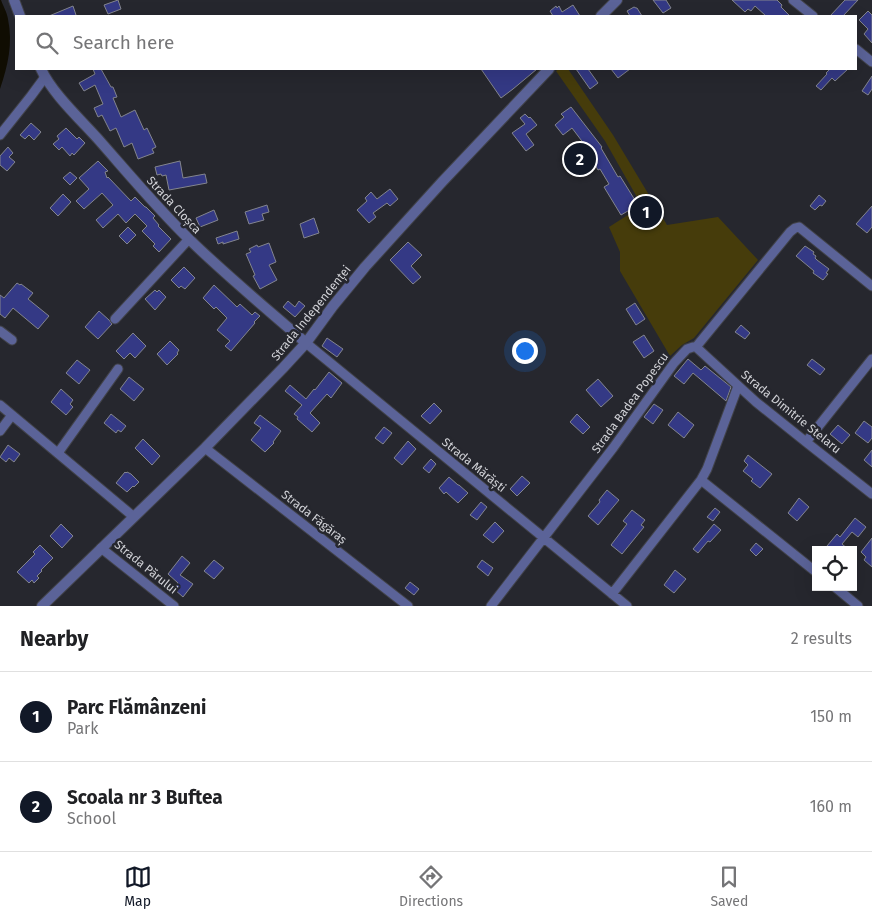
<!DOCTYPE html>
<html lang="en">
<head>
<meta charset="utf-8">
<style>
	body { margin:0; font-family:"Fira Sans",sans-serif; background:#f6f6f6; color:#202124 }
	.controls { position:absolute; right:15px; bottom:15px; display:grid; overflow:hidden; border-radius:0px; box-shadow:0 5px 20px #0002 }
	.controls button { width:45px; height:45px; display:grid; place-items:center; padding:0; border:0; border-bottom:1px solid #e0e0e0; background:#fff; color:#202124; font:25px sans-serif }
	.you { position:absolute; left:524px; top:350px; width:18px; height:18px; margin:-12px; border:4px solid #fff; border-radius:50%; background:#1a73e8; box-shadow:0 0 0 8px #1a73e833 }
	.badge { display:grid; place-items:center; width:32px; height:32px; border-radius:50%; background:#111827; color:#fff; font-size:16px; font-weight:700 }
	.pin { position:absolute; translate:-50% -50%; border:2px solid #fff; box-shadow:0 1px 5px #0006 }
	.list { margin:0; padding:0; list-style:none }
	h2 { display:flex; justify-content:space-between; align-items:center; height:65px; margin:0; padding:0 20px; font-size:21px }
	h2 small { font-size:16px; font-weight:400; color:#757577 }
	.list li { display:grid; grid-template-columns:32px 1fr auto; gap:15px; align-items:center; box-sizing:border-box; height:90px; padding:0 20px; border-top:1px solid #e0e0e0 }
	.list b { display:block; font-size:19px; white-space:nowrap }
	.list p { margin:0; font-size:16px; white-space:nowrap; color:#757577 }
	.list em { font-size:16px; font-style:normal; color:#757577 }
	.icon { flex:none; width:28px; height:28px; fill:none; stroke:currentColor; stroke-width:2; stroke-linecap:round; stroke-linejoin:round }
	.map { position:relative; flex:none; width:872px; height:606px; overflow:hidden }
	.search { position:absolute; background:#fff; box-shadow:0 5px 20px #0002; left:15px; right:15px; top:15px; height:55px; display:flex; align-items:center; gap:12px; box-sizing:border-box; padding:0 18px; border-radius:0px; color:#757577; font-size:19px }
	.sheet { height:245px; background:#fff }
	nav { display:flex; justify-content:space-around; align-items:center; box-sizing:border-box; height:70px; border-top:1px solid #e0e0e0; background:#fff; font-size:14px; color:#757577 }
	nav a { display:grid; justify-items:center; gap:2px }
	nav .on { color:#111827 }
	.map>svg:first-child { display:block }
</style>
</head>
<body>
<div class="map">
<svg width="872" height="606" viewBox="0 0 872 606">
	<rect width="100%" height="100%" fill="#26272e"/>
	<path fill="#463c0b" d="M559,69H568L613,135L667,225L718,217L758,260L694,338L682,345L670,356L620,271V252L609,227L642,206L605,141L556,71Z"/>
	<path fill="#110e03" d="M0,0H1C3,6 7,12 8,19C13,44 8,65 0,89Z"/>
	<path fill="#343985" stroke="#83858e" d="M118,0L121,9L108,14L104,5Z
		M653,0H666L671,8L663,13Z
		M732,0H777L782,5L781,7L790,16H766L755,6L751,11L748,9L745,12Z
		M845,0H858L843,16H830Z
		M573,5L580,16H553L550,11L556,6L557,8L559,6L562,12Z
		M73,6L76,15L73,16H49Z
		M634,7L636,8H637L642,16H630L627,11Z
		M868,11L872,15V43L864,34L868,29L859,20Z
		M93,69H101L111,87H113L117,97L113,98L121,117L135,110L144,130L147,128L156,147L152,149L154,153L138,159L132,143L124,147L116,128L110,131L102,115L98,117L94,108L103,104L95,85L84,91L79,83L95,74Z
		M481,69H537L513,89L501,98Z
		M576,69H588L598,83L590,89Z
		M611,69H630L618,78Z
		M830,69H848L835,81L832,78L821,90L816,86L827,74L826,73Z
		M872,76V89L868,95L862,91Z
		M571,107L602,147L601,148L618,177L620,176L638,205L621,215L604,187L609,184L600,169L598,170L594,163L597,161L572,128L563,135L555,125L564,117L561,114Z
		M525,114L529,118L530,117L537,125L526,134L534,145L526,151L512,133L525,124L520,118Z
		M31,123L41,132L34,140L29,135L25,139L20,135Z
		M66,128L77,139L79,137L85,143L74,155L72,153L70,156L62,147L59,150L53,144L59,139L57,136Z
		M8,147L13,153L9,157L15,162L7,171L0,165V156Z
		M98,161L108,171L105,172L107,178L108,177L131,201L135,197L145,207H146L155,216L153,218L159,225L158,226L171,239L159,252L153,246L155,244L142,231L147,226L135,214L126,223L118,214L103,228L96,220L113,205L102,193L84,209L76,201L89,189L79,178Z
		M180,161L183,178L205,174L207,183L169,190L166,175L162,176L161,174L157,175L155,167Z
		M70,172L77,178L70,185L63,178Z
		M390,189L398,199L390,206L387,203L373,213L376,217L369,223L357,210L367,201L365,198L371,192L377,199Z
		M63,194L71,202L58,216L50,208Z
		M819,195L826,201L822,206L820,205L815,210L810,206Z
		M267,205L269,212L262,214L264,220L249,224L245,212Z
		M872,206V227L867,233L856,224Z
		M214,210L218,220L200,227L196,218Z
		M314,218L319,233L304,238L300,224Z
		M128,227L136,235L127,244L119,236Z
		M237,231L239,239L223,244V242L218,244L216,238Z
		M408,242L422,255L411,266L421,277L413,284L390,260Z
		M269,243L276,262L269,265L277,280L260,289L253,276L255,275L246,254L251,252L249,249L257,245L258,247Z
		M805,246L814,252L813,254L816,256L815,258L817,260L829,269L826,273L828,274L823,280L813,273L814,271L796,256Z
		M184,267L195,278L185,289L181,286L179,288L171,280Z
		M17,283L20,285L21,284L33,293L28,299L49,316L38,329L13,308L5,318L0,314V295L4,298Z
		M214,285L237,307L240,304L252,315L255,312L260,316L254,322L255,323L231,351L225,346L230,341L217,330L227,318L216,307L214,309L203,298Z
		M155,290L157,292L159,290L166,297L155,310L145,299Z
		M288,301L295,307L299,301L305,306L295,317L283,307Z
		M635,303L645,319L636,325L626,309Z
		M99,311L109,320L112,324L98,339L85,327Z
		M741,325L750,333L745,339L735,332Z
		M133,333L146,346L135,358L130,353L124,359L116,351Z
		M644,335L654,351L644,358L633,342Z
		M327,338L343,349L337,357L322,346Z
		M170,341L179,350L177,353L178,354L167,365L157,354Z
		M688,359L701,370L705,366L731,387L726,401L693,373L684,384L674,376Z
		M812,359L825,369L820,375L807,365Z
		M77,360L90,370L79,384L66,373Z
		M329,372L342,383L331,398L327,394L310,413L320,423L312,432L297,419L298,417L294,414L302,405L285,391L290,385L306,399L314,389L315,390Z
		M129,377L144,389L134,401L120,389Z
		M598,379L613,396L601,407L586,390Z
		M61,389L73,400L70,404L73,407L66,415L51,402Z
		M434,403L442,411L430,424L421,416Z
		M654,404L663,410L653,424L644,417Z
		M678,412L694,425L684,438L668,425Z
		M111,414L126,426L121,432L118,430L116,433L104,423Z
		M577,414L590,427L583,434L570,422Z
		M260,415L281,431L273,442L274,443L265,452L251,440L261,428L254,423Z
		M864,421L872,427V438L868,443L855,433Z
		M838,425L850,435L842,444L830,434Z
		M384,427L392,433L383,444L375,438Z
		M143,439L160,456L152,465L135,448Z
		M408,441L416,449L402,465L394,458Z
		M8,445L20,454L14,462L9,458L6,462L0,457Z
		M872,450V467L864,460Z
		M748,455L772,474L760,488L751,481L753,479L743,471L748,465L744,461Z
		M431,459L436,464L429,473L423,468Z
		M125,472L126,473L127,472L131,474L139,482L134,487L133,486L127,492L116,483Z
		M522,476L530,483L517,496L510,489Z
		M449,477L458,485H459L468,493L458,503L446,492L444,494L439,488Z
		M607,490L619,500L598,525L588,516L600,502L599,500Z
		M799,498L809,507L797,521L788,513Z
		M481,502L487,507L477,520L470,515Z
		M715,508L720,512L713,521L707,517Z
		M632,510L645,520L641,525L644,527L622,554L611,545L627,524L623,521Z
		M855,518L866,527L858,537L852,532L842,544L849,550H832L827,546L837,534L840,537Z
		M495,522L504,531L493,543L483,535Z
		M61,524L73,536L62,548L50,536Z
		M714,524L721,530L710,542L708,541L698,553L693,549Z
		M872,538V567L864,560L866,557L861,552Z
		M756,543L763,549L756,556L750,550Z
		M40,545L53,558L41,570L42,571L37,576L39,578L34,583L32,580L29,583L17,572L35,554L33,552Z
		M182,556L190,563L180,575L193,584L183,597L174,589L178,583L168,574Z
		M214,560L224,568L214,579L204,571Z
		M482,560L493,568L488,576L477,567Z
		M675,570L686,579L674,593L664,585Z
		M410,582L419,589L414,595L405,588Z"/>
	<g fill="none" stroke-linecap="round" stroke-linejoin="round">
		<g stroke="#414249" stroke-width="11">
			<path id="minor" d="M793,0L813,16
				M856,49L872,62
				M0,135L31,96L45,77
				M115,319L189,239
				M0,331L12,340
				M306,343L627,606
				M696,347L756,402L806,442L872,494
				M0,405L134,517
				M0,431L12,415
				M806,442L872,359
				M205,448L408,606
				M58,453L118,369
				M701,480L816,572
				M101,548L174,606
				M835,587L858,606
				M612,594L701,480L707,469L738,386
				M491,606L613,448L674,363L687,349L693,347H696L790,232L795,228L799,227L872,286"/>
		</g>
		<g stroke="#414249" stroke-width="12">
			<path id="tertiary" d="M14,0L20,16
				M601,16L617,0
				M41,69C52,93 80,119 98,139C128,173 157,208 190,240C227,276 267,309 306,343
				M42,606L205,448L283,368L306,343L333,306L365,267L442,182L549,69"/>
		</g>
		<use href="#minor" stroke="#5b6398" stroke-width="9"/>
		<use href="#tertiary" stroke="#5b6398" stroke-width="10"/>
	</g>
	<g text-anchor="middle" stroke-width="5" stroke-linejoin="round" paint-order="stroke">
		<g font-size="12" fill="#d1d2d7" stroke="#26272e">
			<text transform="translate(174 205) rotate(47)" y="4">Strada Cloșca</text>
			<text transform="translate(311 313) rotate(-51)" y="4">Strada Independenței</text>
			<text transform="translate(630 403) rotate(-54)" y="4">Strada Badea Popescu</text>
			<text transform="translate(791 412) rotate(39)" y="4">Strada Dimitrie Stelaru</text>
			<text transform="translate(474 465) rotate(39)" y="4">Strada Mărăști</text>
			<text transform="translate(314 517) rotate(38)" y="4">Strada Făgăraș</text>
			<text transform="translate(146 567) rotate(39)" y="4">Strada Părului</text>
		</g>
	</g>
</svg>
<div class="controls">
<button><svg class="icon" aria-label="locate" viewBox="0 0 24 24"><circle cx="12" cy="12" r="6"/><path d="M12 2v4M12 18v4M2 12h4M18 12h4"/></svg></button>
</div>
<div class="you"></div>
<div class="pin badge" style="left:646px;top:212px">1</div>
<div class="pin badge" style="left:580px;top:159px">2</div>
<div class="search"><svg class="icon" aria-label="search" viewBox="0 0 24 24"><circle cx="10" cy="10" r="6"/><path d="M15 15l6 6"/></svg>Search here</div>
</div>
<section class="sheet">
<h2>Nearby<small>2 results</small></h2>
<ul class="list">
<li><span class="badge">1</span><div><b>Parc Flămânzeni</b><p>Park</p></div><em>150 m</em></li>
<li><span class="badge">2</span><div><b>Scoala nr 3 Buftea</b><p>School</p></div><em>160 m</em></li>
</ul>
</section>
<nav>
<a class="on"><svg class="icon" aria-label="map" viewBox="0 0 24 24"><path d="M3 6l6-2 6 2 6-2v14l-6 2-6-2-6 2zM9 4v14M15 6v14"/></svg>Map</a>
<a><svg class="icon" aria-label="directions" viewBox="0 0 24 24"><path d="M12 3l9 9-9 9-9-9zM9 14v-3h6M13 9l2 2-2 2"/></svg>Directions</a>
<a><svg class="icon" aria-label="saved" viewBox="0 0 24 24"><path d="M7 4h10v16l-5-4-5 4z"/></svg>Saved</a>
</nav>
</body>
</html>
